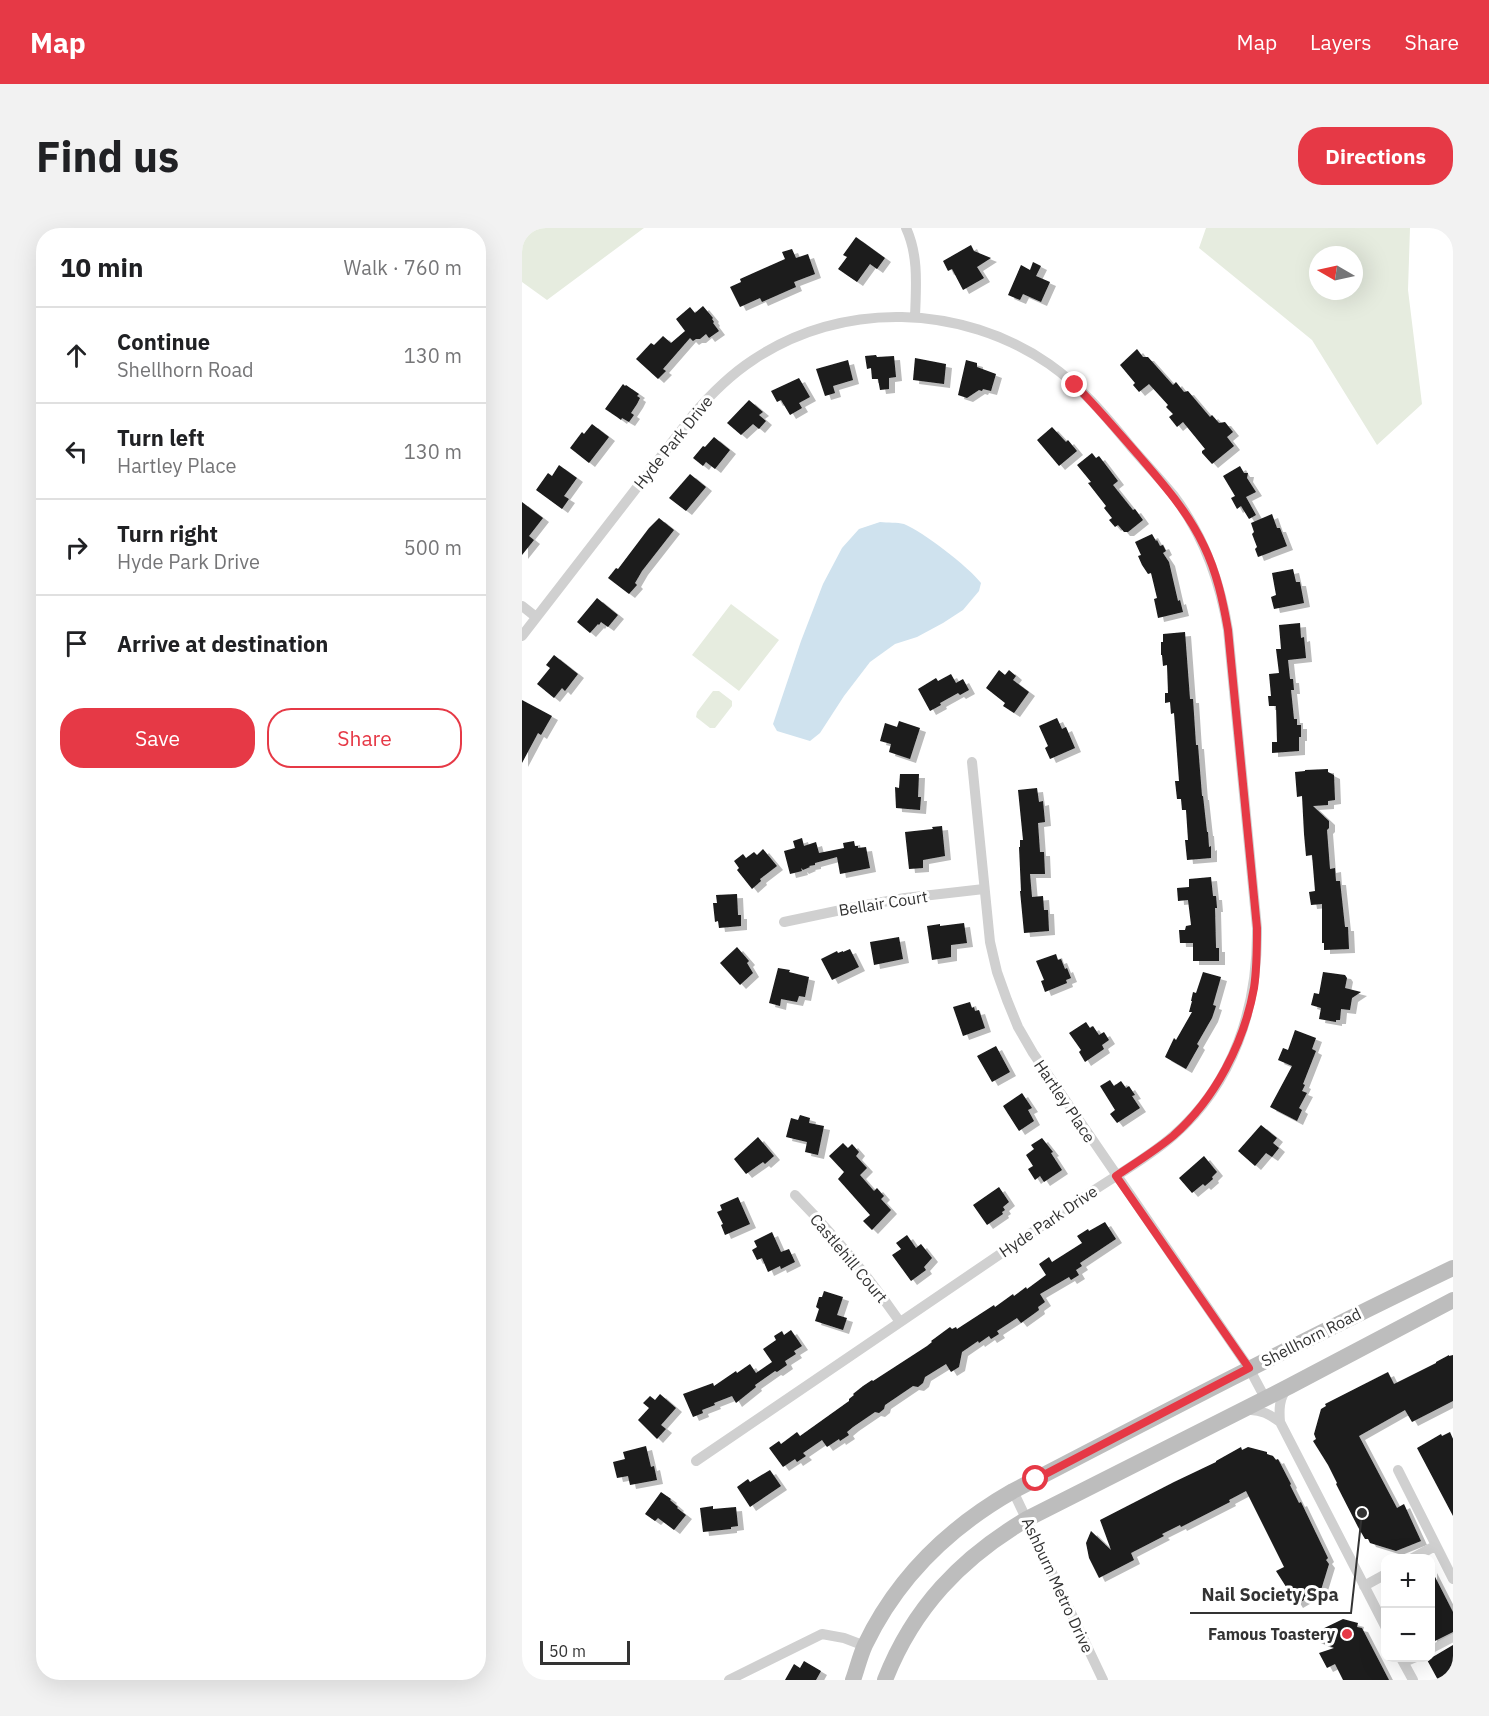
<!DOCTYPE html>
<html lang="en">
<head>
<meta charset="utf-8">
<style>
	body { margin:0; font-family:"IBM Plex Sans",sans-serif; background:#f2f2f2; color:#202124 }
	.controls { position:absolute; right:18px; bottom:18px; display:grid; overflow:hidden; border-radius:12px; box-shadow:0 6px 24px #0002 }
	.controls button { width:54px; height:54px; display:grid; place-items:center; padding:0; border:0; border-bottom:2px solid #e0e0e0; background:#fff; color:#202124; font:30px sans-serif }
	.compass { position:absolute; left:787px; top:18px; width:54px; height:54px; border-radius:50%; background:#fff; box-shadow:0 6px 24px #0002; rotate:279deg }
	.scale { position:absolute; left:18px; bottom:15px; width:90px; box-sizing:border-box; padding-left:6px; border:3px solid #333; border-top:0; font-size:16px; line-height:21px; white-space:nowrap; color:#333; -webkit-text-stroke:4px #fff; paint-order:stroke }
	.stop { position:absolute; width:18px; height:18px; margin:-14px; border:4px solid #e63946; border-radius:50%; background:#fff }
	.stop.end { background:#e63946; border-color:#fff; box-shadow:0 2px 6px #0008 }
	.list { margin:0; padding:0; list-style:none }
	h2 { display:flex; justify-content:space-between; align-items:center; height:78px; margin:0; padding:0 24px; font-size:26px }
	h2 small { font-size:20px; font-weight:400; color:#757577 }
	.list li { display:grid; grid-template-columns:39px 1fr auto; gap:18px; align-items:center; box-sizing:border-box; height:96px; padding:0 24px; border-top:2px solid #e0e0e0 }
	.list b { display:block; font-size:22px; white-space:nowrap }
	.list p { margin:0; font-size:20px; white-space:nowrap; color:#757577 }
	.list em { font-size:20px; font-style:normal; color:#757577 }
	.actions { display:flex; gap:12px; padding:18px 24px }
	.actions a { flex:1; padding:14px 0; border:2px solid #e63946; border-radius:24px; text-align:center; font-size:21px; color:#e63946 }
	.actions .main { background:#e63946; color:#fff }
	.icon { flex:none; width:33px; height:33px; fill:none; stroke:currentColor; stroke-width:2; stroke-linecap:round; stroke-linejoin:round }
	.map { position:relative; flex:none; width:931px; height:1452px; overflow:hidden; border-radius:24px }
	header { display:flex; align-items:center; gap:36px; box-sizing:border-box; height:84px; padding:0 30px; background:#e63946; color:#fff }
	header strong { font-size:28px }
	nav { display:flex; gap:33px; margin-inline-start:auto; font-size:21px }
	.intro { display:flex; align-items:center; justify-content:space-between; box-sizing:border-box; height:144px; padding:0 36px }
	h1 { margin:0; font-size:42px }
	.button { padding:15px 27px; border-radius:24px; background:#e63946; color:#fff; font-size:21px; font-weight:700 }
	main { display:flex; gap:36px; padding:0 36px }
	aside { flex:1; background:#fff; border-radius:24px; box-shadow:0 6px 24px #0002 }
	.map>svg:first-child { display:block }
</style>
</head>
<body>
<header>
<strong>Map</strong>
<nav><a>Map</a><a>Layers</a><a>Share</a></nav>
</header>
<div class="intro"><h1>Find us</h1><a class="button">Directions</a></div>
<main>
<aside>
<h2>10 min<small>Walk · 760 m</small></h2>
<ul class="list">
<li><svg class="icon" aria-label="ahead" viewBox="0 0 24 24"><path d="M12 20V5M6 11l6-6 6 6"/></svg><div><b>Continue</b><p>Shellhorn Road</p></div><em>130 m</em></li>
<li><svg class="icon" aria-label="left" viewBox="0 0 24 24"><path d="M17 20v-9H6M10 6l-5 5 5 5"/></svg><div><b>Turn left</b><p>Hartley Place</p></div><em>130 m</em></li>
<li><svg class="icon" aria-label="right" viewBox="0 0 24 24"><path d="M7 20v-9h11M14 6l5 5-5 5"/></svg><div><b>Turn right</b><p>Hyde Park Drive</p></div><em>500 m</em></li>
<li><svg class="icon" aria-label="arrive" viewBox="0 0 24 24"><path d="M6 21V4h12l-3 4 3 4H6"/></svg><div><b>Arrive at destination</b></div></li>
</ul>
<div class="actions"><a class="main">Save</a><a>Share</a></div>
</aside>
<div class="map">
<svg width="931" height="1452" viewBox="0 0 931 1452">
	<defs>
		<filter id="shadow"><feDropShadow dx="6" dy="4" stdDeviation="0" flood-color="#0004"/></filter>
	</defs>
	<rect width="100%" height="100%" fill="#fff"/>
	<path fill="#e6ecdf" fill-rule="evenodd" d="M0,0H122L25,72L0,54Z
		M684,0H888L886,62L900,176L855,217L790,112L677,20ZM796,27H832V63H796Z
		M209,376L257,412L217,463L170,427Z
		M191,463H197L210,473V478L193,500H188L174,489L175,484Z"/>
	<path fill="#cfe2ee" d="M358,294C366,295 375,294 382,296C400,303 448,340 459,355L457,363L441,382L421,395L395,409L373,416L348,434L322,468L298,505L288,513L255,503L251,496L279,413L301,356L320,320L337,301Z"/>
	<path fill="#1a1a1a" filter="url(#shadow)" d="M334,9L363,30L355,41L348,36L335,54L316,41L325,29L321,27Z
		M449,17L452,23L469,30L455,39L462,50L441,62L430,41L426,43L421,33Z
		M270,21L274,30L286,26L293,46L272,54L274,59L240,74L238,70L218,79L208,59L219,54L218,51L263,31L260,24Z
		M511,34L519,38L514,48L528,54L519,74L501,66L498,72L486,67L499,37L508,42Z
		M181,78L191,90L190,91L192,94L191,95L197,103L187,110L184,106L178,111H174L171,113L168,110L141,141L144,143L136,151L114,131L129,115L132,117L141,108L149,115L163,103L154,91L168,79L173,85Z
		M615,121L621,129H626L651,157L654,154L662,164L666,163L688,189L690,187L697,195L703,194L711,204L705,209L712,218L690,236L680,225V223L683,221L661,194L655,199L647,189L651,186L644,179L646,177L627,156L617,164L611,157L613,155L598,137Z
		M354,127L355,129L372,128L374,149L367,150V161L358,162L356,151H350L349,140L345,141L343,128Z
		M393,130L424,136L422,156L391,152Z
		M326,132L331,152L311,158L313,165L303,168L294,141Z
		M444,132L455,135V139L474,146L469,163L461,161L460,163L457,162L445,170L436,167Z
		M277,150L288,169L277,175L280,180L268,187L259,172L255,174L249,163Z
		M101,156L103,158L104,157L117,166L115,168L118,170L115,176L109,185L112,187L107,194L100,190L99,192L95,189L83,181Z
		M227,172L241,184L237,187L244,193L237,201L231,196L219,207L205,195Z
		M70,196L87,209L67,235L48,220L60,204L62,206Z
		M530,199L544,214L546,212L555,223L537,238L515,212Z
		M192,209L208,222L193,241L184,234L181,238L171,230L181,218L183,219Z
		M570,225L574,230L577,228L596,253L591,257L611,282L613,281L621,292L606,304H602L596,297L593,299L587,292L590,290L582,280L584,278L566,255L569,254L555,237Z
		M37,237L55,250L42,268L47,271L40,281L14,262L26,245L30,248Z
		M718,238L722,245H726L725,250L734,264L724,269L734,287L727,291L719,278L715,281L709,270L713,268L701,248Z
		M168,246L184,259L164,283L147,270Z
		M0,274L21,290L7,308L12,312L0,327Z
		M750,286L755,300H758L765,318L736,329L733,321L735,319L730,306L732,304L729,295Z
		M137,290L152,302L120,343L113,355L115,357L107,366L86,350L94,340L96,341L127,300Z
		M630,306L634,313L635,312L638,318L641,317L644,323L641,325L647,334L656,373L658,372L661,384L636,390L632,371L635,370L629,345L626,346L620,337L616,328L619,327L613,314Z
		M771,341L774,354H778L782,375L752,381L749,369L754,367L750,345Z
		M75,370L96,387L86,399L79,394L77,397L76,396L68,405L55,394Z
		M778,395L779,410L782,409L784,430L766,432L768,451H771L772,462H769L772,491H775V497H779V509H777V523L750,525V514H755L754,478H747L746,468H749L747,446L757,445L754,421H759L757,397Z
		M663,404L668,471H671L674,517H676L680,568H681L685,604H686L687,619L689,618V630L665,632L663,612H666L664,582H660L659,571H655L653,553H657L652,485L649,486L648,474L643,475V465H646L645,437L641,438L640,427H639V414H641V406Z
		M32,427L56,446L43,463L40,460L32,470L15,456L28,440L24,437Z
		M477,442L483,447L487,442L494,448L491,452L507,464L492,485L481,478L483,475L464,460Z
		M429,446L434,455L441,451L447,462L438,467L436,465L418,475L419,477L408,483L396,461L414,450L416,453Z
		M0,472L30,488L19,507L16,505L0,535Z
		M535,490L540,501L544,499L553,520L528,531L523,520L526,518L517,498Z
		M377,493L398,500L388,531L367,524L369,516L358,513L363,495L375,499Z
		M806,541V544L812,547L813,572L806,573V577L791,578L807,593V600L805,602L808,641L813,640L814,653H818L823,699H826L827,721L802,722V715H800V676L789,677L787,664L793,663L790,627L784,628L782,606L780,568L775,569L773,544L783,543V542Z
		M378,546H397L396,569H399L398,582L374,580L373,559L377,560Z
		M515,560L517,574L521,573L523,594L516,595L518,624H522L523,646H508L510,669L521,668L522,682H526L527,703L502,705L498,663H499L497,619H498V612H501L496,562Z
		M420,598L423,628L401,632V640L387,641L383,604L411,601L410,599Z
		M280,610L282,618L294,614L297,625L322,620L321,615L332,613L333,618H336V620L344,619L348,640L318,646L315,629L293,635V637L287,638L288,639L281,642L279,640L280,643L268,646L262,623L273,620L271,613Z
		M241,621L255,638L238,651L239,653L230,661L215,642L217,640L212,633L221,626L224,630L232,624L235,627Z
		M689,649L691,668H694L695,680H693L694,720H697V733H671V715H658L657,702H663L664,698L669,697L666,672L656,673L655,660L667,659V651Z
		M215,666L216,687H219V698L197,700L196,693L193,694L191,675H195L194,667Z
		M442,695L445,715L429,717V729L410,732L405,698L418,696V698Z
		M377,709L381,731L352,737L348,714Z
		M215,719L227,733L225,735L231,745L218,757L198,735Z
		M328,721L337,739L310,752L299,731L315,723L316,725L321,723V724Z
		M534,726L536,732L539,731L543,741L545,740L549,750L544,752L545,755L523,764L519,753L522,752L514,733Z
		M256,740L268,742L267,744L287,749L283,769L277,768L275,774L259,771L258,778L247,775Z
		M681,744L699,749L691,777L694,778L690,790L675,816L677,818L664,841L643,829L652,810L654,812L670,784H667L670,773H669L671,764L674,765Z
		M801,744L823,747L825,750L823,760L839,764L830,770L828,782L819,781L818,792H814V794L797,791L799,780L789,777L792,765L797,766Z
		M448,774L450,780L452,779L453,783L457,782L463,800L441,808L431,779Z
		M564,794L568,800L571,798L577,807L582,804L587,812L580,817L582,821L563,834L557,824L559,822L547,805Z
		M773,802L794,810L790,821L794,823L781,856L783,857L780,863L785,865L777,880L780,882L775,893L748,879L770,838L756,832L761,820L766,822Z
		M474,818L488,844L470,854L455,828Z
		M588,852L592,858L599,853L604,860L607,858L613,867L610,868L618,880L595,895L588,886L593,882L578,858Z
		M500,865L510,880L506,882L512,893L497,903L481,878Z
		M278,887L288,890L287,895L302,898L296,927L283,924L285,914L264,909L269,890L276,892Z
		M739,897L755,910L751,915L757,920L750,929L744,925L733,938L716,923Z
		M236,909L252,928L243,936L241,934L224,946L212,931Z
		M520,910L531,924L529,925L540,942L522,954L518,948L513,952L506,941L511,938L504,927L512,921L509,917Z
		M321,915L326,920L330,916L337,924L334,928L345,940L338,947L352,963L355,960L362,968L359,971L369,982L350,1002L341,993L348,987L316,951L322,944L307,928Z
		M682,928L695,944L690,949L691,951L683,958L681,956L670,965L657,950Z
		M477,959L487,974L481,979L483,982L480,984L481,986L465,997L451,977Z
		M216,969L228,996L203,1007L199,997L201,996L195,984L200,982L198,977Z
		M583,994L594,1011L558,1035L560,1038L554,1042L557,1047L549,1052L547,1049L518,1066L523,1074L516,1079L517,1082L513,1085L499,1095L495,1090L475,1103L477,1106L469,1111L467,1108L457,1115L456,1113L440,1124L437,1139L429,1144L424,1136L403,1149L401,1155L396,1159L391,1158L363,1177L362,1181L357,1185L353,1184L331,1199L325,1204L327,1207L318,1213L317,1211L305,1219L300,1212L281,1225L284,1228L275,1234L273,1231L261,1239L247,1220L257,1213L259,1216L275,1204L278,1208L327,1173V1171L332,1167L331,1166L341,1158L350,1152L351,1153L405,1118L410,1114L409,1113L428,1099L430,1101L434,1099L435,1101L472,1077L473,1079L491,1066L492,1068L504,1059L505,1061L524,1047L517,1036L527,1029L530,1034L560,1015L555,1008L566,1001L567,1003Z
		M250,1004L259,1024L267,1021L273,1034L259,1041L258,1038L246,1044L240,1030L235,1032L230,1022L235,1019L232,1013Z
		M385,1007L394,1020L399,1016L410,1030L402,1039L404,1042L389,1053L370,1027L379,1021L374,1015Z
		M302,1063L321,1069L315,1087L325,1090L321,1102L293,1093L297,1081L294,1079L297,1069H300Z
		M269,1102L280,1118L272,1123L274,1126L263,1133L265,1137L255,1144L253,1143L233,1157L234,1159L214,1175L210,1168L192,1175L193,1177L180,1182L181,1185L171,1189L161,1166L191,1155L192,1158L214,1143L215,1145L228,1136L234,1145L250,1134L241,1121L254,1112L252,1108L260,1103L262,1107Z
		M927,1127V1128L931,1127V1173L890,1194L883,1182L837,1208L875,1280L882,1276L899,1313L874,1323L848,1315L846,1311H843L836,1299L814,1256L815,1255L806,1237L791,1213L794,1211L792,1206L799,1181L804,1178L803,1176L866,1144L872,1156L914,1135V1134Z
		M138,1166L154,1180L139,1197L144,1201L135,1211L116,1192L127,1180L121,1175L128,1168L133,1172Z
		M928,1204L931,1211V1288L895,1220L919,1206L920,1208Z
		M124,1218L129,1239L132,1238L135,1252L108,1257L106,1248L95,1250L91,1234L103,1231L101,1224Z
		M719,1219L720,1222L726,1219L745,1224V1226L751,1228L754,1232L756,1231L769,1256L768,1257L777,1275L779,1274L806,1330L804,1332L807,1336L799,1362L775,1376L754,1343L762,1339L724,1263L707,1272L708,1274L659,1299L658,1297L640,1306L642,1308L609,1325L612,1332L577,1350L567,1330L564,1315L569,1303L589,1322L578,1292L652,1254L694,1234V1233Z
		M248,1242L259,1258L228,1279L215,1259L226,1251L228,1254Z
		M139,1264L149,1271L148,1272L156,1279L155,1280L164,1287L152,1302L136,1290L133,1293L123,1286Z
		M191,1278V1281L214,1279L216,1298L209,1299V1301L181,1304L178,1280Z
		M909,1341L931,1384V1404L909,1415Z
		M821,1391L836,1395L835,1399L840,1400L867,1452H821L813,1436L805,1440L797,1425L812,1420L793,1411L790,1406Z
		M931,1417V1452H916L904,1430H909Z
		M282,1433L299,1443L294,1452H263L272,1436L278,1440Z"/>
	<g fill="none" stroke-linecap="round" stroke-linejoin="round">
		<path stroke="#d0d0d0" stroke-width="8" d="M908,1422L931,1410
			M882,1435L894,1430"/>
		<path stroke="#d0d0d0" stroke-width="10" d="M384,0C397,28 394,59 393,89
			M0,378L14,389
			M0,408L171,187C189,166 208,147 231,132C320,72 440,76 527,136C560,159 585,190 610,220C624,236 639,252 652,268C682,308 698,353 706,402L735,700C736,779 712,855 651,908C627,929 598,945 571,963L174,1233
			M450,534L468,714L475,744L485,772L496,799L511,825L727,1140L743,1170
			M262,694L338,678L383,670L462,661
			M273,967C313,1008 345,1046 378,1094
			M765,1161C757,1170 757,1182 758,1194L864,1400
			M726,1182C739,1181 748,1187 758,1194
			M876,1242L931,1351
			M491,1263L581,1452
			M891,1330L913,1318
			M842,1358L864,1346
			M879,1430L891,1452
			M207,1452L300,1406L322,1410L343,1418"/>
		<path stroke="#bdbdbd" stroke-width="16" d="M331,1452C335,1441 338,1428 343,1417C375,1350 428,1299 491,1263C637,1187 783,1111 931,1040
			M363,1452C391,1380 439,1330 505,1291L768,1158L931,1072"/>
	</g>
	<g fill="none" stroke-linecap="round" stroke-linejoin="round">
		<path stroke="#e63946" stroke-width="8" d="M514,1251L727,1140L594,948C613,935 633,923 651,908C693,871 722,815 732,760C735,740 735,720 735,700L706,402C701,373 695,345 682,318C666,284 642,257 618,229C596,204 576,180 553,157"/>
	</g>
	<circle fill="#e63946" stroke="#fff" stroke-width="2" cx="825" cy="1406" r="6"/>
	<g text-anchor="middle" stroke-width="6" stroke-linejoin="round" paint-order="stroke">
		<g font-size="16" fill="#333" stroke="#fff">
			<text transform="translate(151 214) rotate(-51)" y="6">Hyde Park Drive</text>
			<text transform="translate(361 675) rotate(-9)" y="6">Bellair Court</text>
			<text transform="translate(543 873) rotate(56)" y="6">Hartley Place</text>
			<text transform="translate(526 993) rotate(-34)" y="6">Hyde Park Drive</text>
			<text transform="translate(327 1030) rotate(50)" y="6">Castlehill Court</text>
			<text transform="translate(789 1109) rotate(-27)" y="6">Shellhorn Road</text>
			<text transform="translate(536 1357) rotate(65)" y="6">Ashburn Metro Drive</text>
		</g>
		<g font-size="16" font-weight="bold" fill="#333" stroke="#fff" text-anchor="end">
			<text x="813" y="1412">Famous Toastery</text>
		</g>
	</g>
	<path fill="none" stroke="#333" stroke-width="2" d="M840 1285L829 1385H668"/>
	<circle fill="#333" stroke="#fff" stroke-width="2" cx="840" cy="1285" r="6"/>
	<g font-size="18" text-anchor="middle" font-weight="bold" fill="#333" stroke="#fff" stroke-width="6" stroke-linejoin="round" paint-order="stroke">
		<text x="748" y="1373">Nail Society Spa</text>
	</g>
</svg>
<div class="controls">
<button>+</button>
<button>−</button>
</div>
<svg class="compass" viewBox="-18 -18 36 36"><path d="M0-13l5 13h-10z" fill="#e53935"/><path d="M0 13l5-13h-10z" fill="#757577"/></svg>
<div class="scale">50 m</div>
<div class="stop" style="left:514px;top:1251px"></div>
<div class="stop end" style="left:553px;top:157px"></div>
</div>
</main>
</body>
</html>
